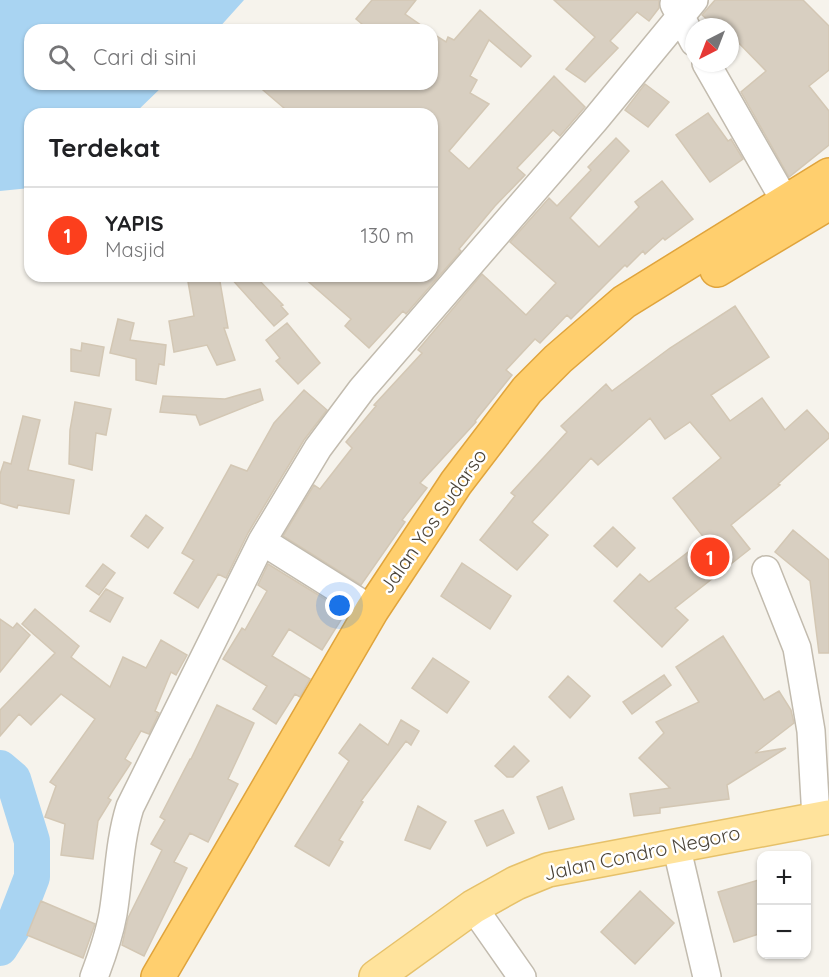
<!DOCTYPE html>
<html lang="id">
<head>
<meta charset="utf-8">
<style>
	body { margin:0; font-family:Quicksand,sans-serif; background:#f6f6f6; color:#202124 }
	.controls { position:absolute; right:18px; bottom:18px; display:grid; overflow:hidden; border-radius:12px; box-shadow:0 2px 4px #0004 }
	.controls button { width:54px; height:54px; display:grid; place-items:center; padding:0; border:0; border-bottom:2px solid #e0e0e0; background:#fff; color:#202124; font:30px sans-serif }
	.compass { position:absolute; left:685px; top:18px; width:54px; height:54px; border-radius:50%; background:#fff; box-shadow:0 2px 4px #0004; rotate:222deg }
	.you { position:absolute; left:340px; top:606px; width:21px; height:21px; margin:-15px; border:4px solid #fff; border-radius:50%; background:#1a73e8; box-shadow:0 0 0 9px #1a73e833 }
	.badge { display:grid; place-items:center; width:39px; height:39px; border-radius:50%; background:#fc3f1d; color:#fff; font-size:20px; font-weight:700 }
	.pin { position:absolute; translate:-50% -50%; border:3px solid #fff; box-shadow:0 2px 6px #0006 }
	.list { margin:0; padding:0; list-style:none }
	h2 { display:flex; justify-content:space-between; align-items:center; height:78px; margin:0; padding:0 24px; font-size:26px }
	h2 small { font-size:20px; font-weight:400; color:#757577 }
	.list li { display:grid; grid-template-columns:39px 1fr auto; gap:18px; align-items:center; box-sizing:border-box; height:96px; padding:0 24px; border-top:2px solid #e0e0e0 }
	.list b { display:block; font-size:22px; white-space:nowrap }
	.list p { margin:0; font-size:20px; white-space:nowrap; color:#757577 }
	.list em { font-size:20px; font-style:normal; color:#757577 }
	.icon { flex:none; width:33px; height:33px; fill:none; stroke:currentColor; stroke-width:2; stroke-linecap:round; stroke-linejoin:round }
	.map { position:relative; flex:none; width:829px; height:977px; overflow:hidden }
	.search { position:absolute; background:#fff; box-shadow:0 2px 4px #0004; left:24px; top:24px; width:414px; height:66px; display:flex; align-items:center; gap:15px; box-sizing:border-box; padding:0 21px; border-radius:18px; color:#757577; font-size:22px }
	.panel { position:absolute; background:#fff; box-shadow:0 2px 4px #0004; left:24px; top:108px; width:414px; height:174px; border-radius:18px }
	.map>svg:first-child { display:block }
</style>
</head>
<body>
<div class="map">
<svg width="829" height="977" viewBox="0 0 829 977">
	<rect width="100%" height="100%" fill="#f6f3ec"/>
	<path fill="#a9d4f2" d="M0,0H244L217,30H30V84H165L134,114H30V188L0,191Z"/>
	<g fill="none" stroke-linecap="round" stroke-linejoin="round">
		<path stroke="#a9d4f2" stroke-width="36" d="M0,768L13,779L32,841V877L12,929L0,948"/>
	</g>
	<path fill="#d8cfc1" stroke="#d3c7b4" stroke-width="1.5" d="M372,0H416L405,14L428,30H369L356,19Z
		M554,0H659V8L649,21L637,12L610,41L618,48L585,82L566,69L595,37Z
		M715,0H803L829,26V70L809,86L829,111V145L789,177L741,92L766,71L730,34V27H716L702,15Z
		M480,10L531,56L521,67L489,40L470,76L477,80L470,93L489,104L449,151L469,169L554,76L585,107L560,136L553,130L517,168L525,175L495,206L459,249L461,251L406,314L403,311L369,348L345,326L351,319L302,276H432V114H291L256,84H432V33L446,42L448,37L454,40Z
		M645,84L669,102L648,127L625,110Z
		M708,113L728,141L731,139L743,159L710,182L676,135Z
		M616,138L629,151L570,218L599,247L639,207L635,202L662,181L693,219L665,240L663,238L645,254L643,251L627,267L625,265L571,319L567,315L540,343L535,339L506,370L512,375L475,421L476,422L420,483L427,488L402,520L405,522L361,585L283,536L314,485L320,489L352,448L346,442L376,406L374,405L422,353L418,350L482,274L526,315L556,283L510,242L549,198L557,206L591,170L588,167Z
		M187,276H219L228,328H224L235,360L217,365L207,345L174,352L169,321L194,316Z
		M229,276H255L283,305L281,306L288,314L274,326Z
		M735,306L769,357L711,395L730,421L762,398L785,430L807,410L829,434V438L778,484L780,485L731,525L750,549L675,608L688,620L662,647L614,601L640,574L649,582L705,539L673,498L721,458L690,422L665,439L650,418L598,465L591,458L532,522L548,535L517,570L480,540L515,496L511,493L567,432L561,426L606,384L612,391L670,348Z
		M118,319L134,323L130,340L166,345L164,365L159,364L156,384L136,380V359L110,353Z
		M287,323L320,363L298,384L276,361L280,358L266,340Z
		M82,343L104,347L99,376L71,371V349L81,351Z
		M260,389L263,400L200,425L196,415L160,412L163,396L225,399Z
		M304,390L327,410L304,440L248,533L226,578L218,574L198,608L174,593L194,560L182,553L231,465L247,471L274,423Z
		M75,402L111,409L106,435L96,433L92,470L69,464L70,430Z
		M23,416L40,420L28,470L74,480L69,514L18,505L17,508L0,503V474L4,462L11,464Z
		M146,515L163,528L148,548L131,536Z
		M613,527L635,548L617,567L594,546Z
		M793,530L829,560V653H819L810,581L775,552Z
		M462,563L511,596L490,629L441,596Z
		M103,564L115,573L99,595L86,586Z
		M268,564L346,612L322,650L289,629L272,656L310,679L300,697L295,694L276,724L253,709L267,686L223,659L242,628L245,630L267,591L258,585Z
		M106,589L123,598L110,622L90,611Z
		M35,609L79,646L71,657L110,687L123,657L146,668L161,640L187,655L176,675L171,672L155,711L159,713L149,734L141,731L125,759L131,763L108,798L111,800L98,821L93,859L61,855L65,824L45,817L56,786L50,782L95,719L61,694L31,725L19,714L0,736V710L55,653L22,624Z
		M0,619L13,628L17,623L30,635L0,672Z
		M723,636L764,700L779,691L791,710L794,723L755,753L786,748L727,785L729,799L660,808V813L634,816L630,794L670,788L639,758L664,733L656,722L699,702L676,667Z
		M433,658L469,682L447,713L412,688Z
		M664,675L671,685L632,714L623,702Z
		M568,676L590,696L570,718L549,697Z
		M217,705L254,723L228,779L238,784L208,842L190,833L174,862L187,868L144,956L122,945L128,918L162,850L151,844L165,820L160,817L190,759H191Z
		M401,720L419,731L411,745L406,741L361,801L363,802L339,840L343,842L329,866L295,846L349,761L339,753L360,724L388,745Z
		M514,746L529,761L513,777H507L495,766Z
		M562,787L574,819L549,829L537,797Z
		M418,806L446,822L430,849L405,840Z
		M503,810L514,833L487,846L475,821Z
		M762,879V933L734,942L718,892Z
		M640,891L674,923L635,964L601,932Z
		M41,901L95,924L83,958L27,935Z"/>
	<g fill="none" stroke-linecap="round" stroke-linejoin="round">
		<g stroke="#c2bbae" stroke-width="30">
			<path id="minor" d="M674,4L694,42
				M706,63L785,201
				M262,541L372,610
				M766,570L797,648L811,731L816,818
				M676,845L707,977
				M473,907L522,977
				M94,977C102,956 109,936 113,914C119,878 119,842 130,807L262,541L318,448L362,389L595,120L694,0"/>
		</g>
		<g stroke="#e6c16a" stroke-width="36">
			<path id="major" d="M376,977L473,907L516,883L548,870L829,817"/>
		</g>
		<g stroke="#e0a43c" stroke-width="36">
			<path id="highway" d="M717,270L829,203
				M158,977L372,610L456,483L527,390L558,359L624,302L829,175"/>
		</g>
		<use href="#minor" stroke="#fff" stroke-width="27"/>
		<use href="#major" stroke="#ffe39c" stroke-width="33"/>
		<use href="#highway" stroke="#ffcf6e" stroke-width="33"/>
	</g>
	<g text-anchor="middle" stroke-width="5" stroke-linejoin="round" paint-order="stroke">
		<g font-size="20" fill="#4b4439" stroke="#fff">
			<text transform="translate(433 521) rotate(-55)" y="7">Jalan Yos Sudarso</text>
			<text transform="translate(642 853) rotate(-12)" y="7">Jalan Condro Negoro</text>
		</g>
	</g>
</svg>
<div class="controls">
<button>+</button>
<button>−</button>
</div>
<svg class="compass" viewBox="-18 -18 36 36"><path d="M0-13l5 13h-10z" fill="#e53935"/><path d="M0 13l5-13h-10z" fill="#757577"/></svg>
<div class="you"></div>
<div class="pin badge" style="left:710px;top:557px">1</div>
<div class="search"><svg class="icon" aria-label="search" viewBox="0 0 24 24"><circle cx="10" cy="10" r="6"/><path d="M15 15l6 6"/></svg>Cari di sini</div>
<section class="panel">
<h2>Terdekat<small></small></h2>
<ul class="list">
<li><span class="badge">1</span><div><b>YAPIS</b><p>Masjid</p></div><em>130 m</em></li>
</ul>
</section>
</div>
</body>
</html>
